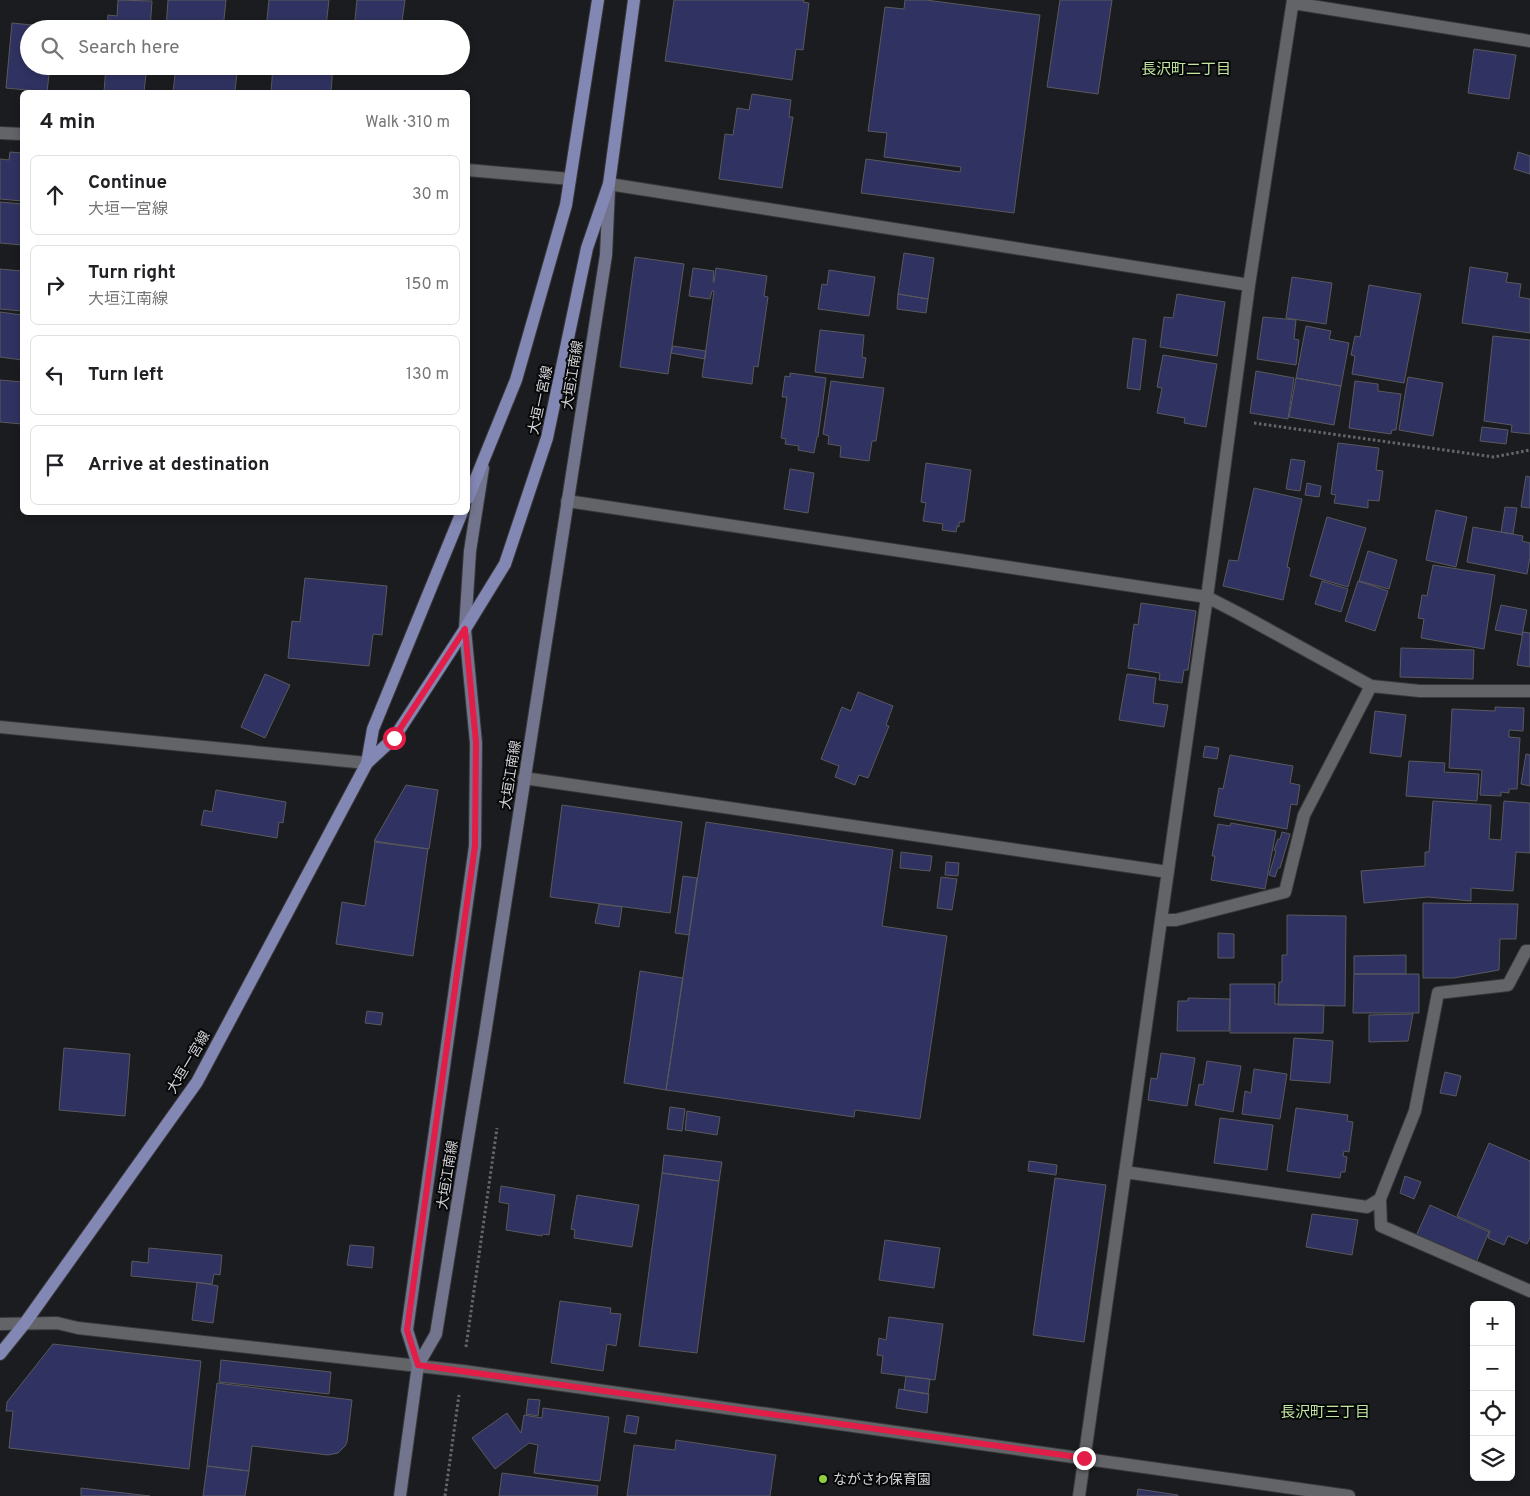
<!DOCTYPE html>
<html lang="en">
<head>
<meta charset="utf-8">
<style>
	body { margin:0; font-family:Overpass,"Noto Sans JP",sans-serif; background:#f6f6f6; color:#202124 }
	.controls { position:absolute; right:15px; bottom:15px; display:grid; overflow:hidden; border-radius:8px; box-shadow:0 2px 8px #0003 }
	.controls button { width:45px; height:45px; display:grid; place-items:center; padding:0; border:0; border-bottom:1px solid #e0e0e0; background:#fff; color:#202124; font:25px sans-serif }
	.stop { position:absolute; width:15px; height:15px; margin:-11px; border:4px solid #e11d48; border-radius:50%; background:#fff }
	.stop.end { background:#e11d48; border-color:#fff; box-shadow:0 1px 5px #0008 }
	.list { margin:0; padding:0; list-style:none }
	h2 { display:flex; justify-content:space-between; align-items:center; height:65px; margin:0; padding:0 20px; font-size:21px }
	h2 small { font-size:16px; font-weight:400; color:#757577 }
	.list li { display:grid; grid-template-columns:32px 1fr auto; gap:15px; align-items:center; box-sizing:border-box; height:80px; margin:0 10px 10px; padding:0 10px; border:1px solid #e0e0e0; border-radius:8px }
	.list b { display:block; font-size:19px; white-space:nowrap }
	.list p { margin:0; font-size:16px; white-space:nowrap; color:#757577 }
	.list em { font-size:16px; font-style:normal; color:#757577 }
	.icon { flex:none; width:28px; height:28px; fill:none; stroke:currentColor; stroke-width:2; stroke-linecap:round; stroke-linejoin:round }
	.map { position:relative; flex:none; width:1530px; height:1496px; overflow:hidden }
	.search { position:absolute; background:#fff; box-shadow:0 2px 8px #0003; left:20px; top:20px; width:450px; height:55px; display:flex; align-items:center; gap:12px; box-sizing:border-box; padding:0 18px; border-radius:28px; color:#757577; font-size:19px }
	.panel { position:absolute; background:#fff; box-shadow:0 2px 8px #0003; left:20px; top:90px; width:450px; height:425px; border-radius:8px }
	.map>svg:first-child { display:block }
</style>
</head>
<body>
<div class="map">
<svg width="1530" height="1496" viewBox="0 0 1530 1496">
	<rect width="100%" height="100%" fill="#1b1c1f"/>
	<path fill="#303261" stroke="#59595d" d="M118,0L152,1L150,29H107L108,15L117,16Z
		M168,0H226L223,29H166Z
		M269,0H329L326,26H320V29H266Z
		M357,0H405L401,29H354Z
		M674,0H804L803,2L809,3L803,50L796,49L792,80L665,61Z
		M905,0H926L1040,15L1014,213L861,193L866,159L960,172L961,167L884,157L887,133L868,131L885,7L904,9Z
		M1060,0H1112L1098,94L1047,87Z
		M12,23L53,27V29H29V66H50L47,92L6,88Z
		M1474,49L1516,55L1509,99L1468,93Z
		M106,66H147L144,92H104Z
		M176,66H189L237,72L235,92H173Z
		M273,66H333L331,92H271Z
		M752,94L791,100L789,117H793L782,188L719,179L725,134L733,135L737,108L749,110Z
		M10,152L22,153V201L0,199V159L9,160Z
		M1518,152L1530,156V174L1514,169Z
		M0,202L22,204V245L0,243Z
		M904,253L934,258L928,299L898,294Z
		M635,257L684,264L668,374L620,367Z
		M1470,267L1508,273L1506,282L1521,284L1519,297L1530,299V333L1462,323Z
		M693,268L714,271L713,282H714L716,268L767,276L764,296L768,297L758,367L754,366L752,384L702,377L714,291H712L710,299L689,296Z
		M0,269L22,271V311L0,309Z
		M829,270L875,277L869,316L818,309L822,284L827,285Z
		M1292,277L1332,283L1326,324L1286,318Z
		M1369,285L1421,294L1404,383L1352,374L1355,356L1351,355L1355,336L1360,337Z
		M898,294L928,299L926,313L897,309Z
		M1177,294L1225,302L1217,356L1160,347L1164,317L1173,318Z
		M0,312L22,315V360L0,357Z
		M1263,317L1296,320L1294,339L1299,340L1296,365L1257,359Z
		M1306,326L1331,331L1329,339L1349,343L1341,386L1296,378Z
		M820,330L864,335L862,357L866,358L863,378L815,372Z
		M1493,336L1530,340V434L1511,432L1512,425L1484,421Z
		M1133,338L1146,340L1140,390L1127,388Z
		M673,346L706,351L705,359L671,353Z
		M1163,355L1217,364L1206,427L1184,423L1185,418L1157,413L1162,388L1157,387Z
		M1256,371L1294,378L1288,419L1250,413Z
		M790,373L826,378L818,437H817L814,453L798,450L799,446L785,444L786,439L781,438L787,397H782L785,376L790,377Z
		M1408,377L1443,383L1433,436L1399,430Z
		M1296,378L1341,386L1334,425L1289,417Z
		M0,380L22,382V424L0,422Z
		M831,381L884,388L876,441H872L869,461L840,457L841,446L828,444L829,436L823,434Z
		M1355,381L1378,384V391L1401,394L1396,430H1392L1391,434L1349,428Z
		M1482,427L1508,430L1506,444L1480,441Z
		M1338,443L1379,448L1376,470L1383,471L1379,501L1368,500V508L1334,503L1336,495L1331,494Z
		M1291,459L1305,461L1300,491L1286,489Z
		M926,463L971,470L964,522H959V527L957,526L956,532L942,530L943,524L923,521L926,503L921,502Z
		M790,469L814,473L808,513L784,509Z
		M1526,476L1530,477V508L1521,507Z
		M1307,483L1321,486L1319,497L1305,495Z
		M1254,488L1302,499L1287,567L1290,568L1283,600L1223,586L1229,560L1238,561Z
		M1505,507L1517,508L1513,534L1501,532Z
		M1436,510L1467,517L1456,567L1426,560Z
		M1327,517L1366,528L1348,587L1310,576Z
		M1473,527L1523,536L1522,541L1530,543V557L1527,574L1467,562Z
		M1368,551L1397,560L1389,589L1359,581Z
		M1433,565L1495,575L1484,649L1421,638L1424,619L1418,618L1422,595L1427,596Z
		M305,578L387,586L382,635L373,634L369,666L288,658L292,621L300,622Z
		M1322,581L1348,589L1341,612L1315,604Z
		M1358,581L1388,591L1375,631L1345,621Z
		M1141,603L1196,611L1188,670H1184L1182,683L1159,680L1160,673L1128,668L1134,624L1138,625Z
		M1501,605L1527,610L1522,635L1495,630Z
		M1523,632L1530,633V667L1517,665Z
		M1401,648L1474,650L1473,679L1400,677Z
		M265,674L290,685L265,738L241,727Z
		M1127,674L1156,678L1153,703L1168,705L1164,727L1119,720Z
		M858,692L893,706L886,725L889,726L868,778L859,775L855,785L835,777L839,766L821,759L842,707L851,711Z
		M1495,707L1524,708L1523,731L1509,730V737L1520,738L1517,789H1509V793L1501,792V796L1480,795L1482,770L1449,768L1452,709L1495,711Z
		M1375,711L1406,715L1401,757L1370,753Z
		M1205,746L1219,748L1217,759L1203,757Z
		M1526,754L1530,755V786L1521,784Z
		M1230,755L1293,766L1290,783L1300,785L1297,805L1291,804L1287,829L1214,816L1219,788L1223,789Z
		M1409,761L1445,763L1444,772L1479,774L1477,801L1406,796Z
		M406,785L438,790L429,849L374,841Z
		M216,790L286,802L283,823L279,822L277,838L201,825L204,810L212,812Z
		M1433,801L1491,805L1489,839L1501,840L1504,801L1530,803V853L1516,852L1513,891L1471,888V901L1428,897L1364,903L1361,871L1425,866V852H1429Z
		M562,805L682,822L670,913L550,897Z
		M706,822L893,850L882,926L947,936L920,1119L855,1110L854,1117L666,1090Z
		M1231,823L1276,831L1265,889L1211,880L1215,856H1212L1218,824L1230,826Z
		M1282,832L1290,834L1280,868H1278L1275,877L1269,875L1276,851L1274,850L1278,839H1280Z
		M375,842L428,849L413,956L336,944L342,902L365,906Z
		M901,852L932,856L930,871L900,868Z
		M946,862L959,863L958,876L945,875Z
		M683,876L697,878L689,935L675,933Z
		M941,877L957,879L952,910L937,908Z
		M1423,903L1518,904L1516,939H1500L1499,970L1454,978H1423Z
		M599,904L622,907L619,927L595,923Z
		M1287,915L1346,916L1345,1006L1278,1005L1279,982H1282V955H1287Z
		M1218,933L1234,934V958H1218Z
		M1406,955V974H1354V956Z
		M640,971L683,978L666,1090L624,1083Z
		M1354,974H1419V1013H1353Z
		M1230,984H1275V1004L1324,1005L1323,1033H1230Z
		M1188,998L1230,999L1229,1031H1177L1178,1001H1188Z
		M367,1011L383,1013L381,1025L365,1023Z
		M1413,1014L1408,1041L1369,1042V1015Z
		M1294,1038L1333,1041L1330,1083L1290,1080Z
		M64,1048L130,1054L125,1116L59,1110Z
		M1161,1053L1195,1058L1187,1106L1148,1100L1151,1078L1157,1079Z
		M1207,1061L1241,1066L1233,1112L1195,1105L1199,1084L1203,1085Z
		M1254,1069L1287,1074L1280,1119L1242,1114L1245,1091L1251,1093Z
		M1445,1072L1461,1076L1456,1096L1440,1093Z
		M670,1107L685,1109L682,1131L667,1129Z
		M1296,1108L1348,1115L1347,1121L1353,1122L1349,1152L1344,1151L1343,1156L1347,1157L1345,1172H1341L1340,1178L1287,1171Z
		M687,1111L720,1117L717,1135L685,1130Z
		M1220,1118L1273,1125L1267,1170L1214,1163Z
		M1489,1143L1530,1161V1237L1527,1244L1508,1236L1504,1245L1488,1238L1490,1231L1457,1216Z
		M664,1155L722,1162L719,1181L662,1173Z
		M1029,1161L1057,1165L1056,1175L1028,1171Z
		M662,1173L719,1181L697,1353L639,1346Z
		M1405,1176L1421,1182L1414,1199L1400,1193Z
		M1055,1178L1106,1185L1084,1342L1033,1335Z
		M501,1186L555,1195L549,1235L543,1234L542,1236L506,1230L509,1204L499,1202Z
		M577,1195L639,1205L632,1247L574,1238L575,1230L571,1229Z
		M1430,1205L1489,1232L1475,1265L1415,1238Z
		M1312,1214L1358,1220L1352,1255L1306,1247Z
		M885,1240L940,1248L934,1288L879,1280Z
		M350,1245L374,1247L372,1268L347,1265Z
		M149,1248L222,1255L220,1275L214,1274L212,1284L131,1276L132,1261L148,1263Z
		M197,1282L218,1286L213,1323L192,1320Z
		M560,1301L611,1308L610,1313L621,1314L616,1346L607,1344L603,1371L551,1363Z
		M889,1317L943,1324L935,1380L881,1373L883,1356L877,1355L879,1338L886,1340Z
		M53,1344L201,1361L189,1469L9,1448L13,1411H6L7,1402Z
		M221,1360L331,1372L329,1394L219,1382Z
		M906,1376L930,1379L928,1394L904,1390Z
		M217,1383L352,1400L347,1442L345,1446L338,1453L328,1455L252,1446L249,1471L207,1466Z
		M899,1389L929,1394L927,1413L896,1408Z
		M528,1399L540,1400L538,1416L526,1414Z
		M543,1408L609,1417L600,1481L534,1473L538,1445L529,1443L495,1469L472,1438L507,1413L521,1433L524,1415L542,1418Z
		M627,1415L639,1417L636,1434L624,1432Z
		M676,1440L776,1455L770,1496H627L634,1445L675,1450Z
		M207,1466L249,1471L245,1496H203Z
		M502,1473L598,1486L597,1496H499Z
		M81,1488L150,1496H81Z
		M1138,1489L1178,1495V1496H1137Z"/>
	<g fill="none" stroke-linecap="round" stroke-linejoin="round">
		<g stroke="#37383a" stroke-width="14">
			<path id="street" d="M1293,3L1530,41
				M0,133L22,134
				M468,170L570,179
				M609,184L1249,285
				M567,501L1207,597L1240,614L1371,686L1420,691H1530
				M0,727L367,763
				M524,778L1168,872
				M1161,920H1176L1285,892L1304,815L1371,686
				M1125,1172L1367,1207L1380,1199L1415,1111L1438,993L1508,985L1526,951H1530
				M1380,1199L1381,1226L1530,1291
				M0,1324L57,1323L78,1328L463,1371L1349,1496
				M1079,1496L1207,597L1249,285L1293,0"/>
		</g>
		<g stroke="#37383a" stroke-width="14">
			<path id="secondary" d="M418,1365L407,1330L475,846L476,743L465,629L470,551L483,468
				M400,1496L418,1365L436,1334L485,1034L606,255L609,189"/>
		</g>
		<g stroke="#37383a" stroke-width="14">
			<path id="primary" d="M468,498L516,380L566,205L598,0
				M367,763L394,738L465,629L505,564L547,438L587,248L609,184L634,0
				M0,1354L25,1323L197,1082L367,763L373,729L462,512"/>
		</g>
		<path stroke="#656669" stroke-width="3" stroke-dasharray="2.5 2.5" stroke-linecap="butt" d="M1254,423L1494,457L1530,450
			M466,1347L497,1128
			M445,1496L459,1395"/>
		<use href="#street" stroke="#636468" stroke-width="12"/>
		<use href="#secondary" stroke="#73758e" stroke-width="12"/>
		<use href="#primary" stroke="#8387b3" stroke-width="12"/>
	</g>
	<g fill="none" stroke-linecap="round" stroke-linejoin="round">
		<path stroke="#e11d48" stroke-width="6" d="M394,738L465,629L476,742L475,846L407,1330L418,1365L1084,1458"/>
	</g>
	<circle fill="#90cd41" stroke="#060708" stroke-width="2" cx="823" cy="1479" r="5"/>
	<g text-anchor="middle" stroke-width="4" stroke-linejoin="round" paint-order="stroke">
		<g font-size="14" fill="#d3d3d6" stroke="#060708">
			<text transform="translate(572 375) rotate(-81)" y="5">大垣江南線</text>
			<text transform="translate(540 400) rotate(-78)" y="5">大垣一宮線</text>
			<text transform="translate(510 775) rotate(-81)" y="5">大垣江南線</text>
			<text transform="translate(188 1062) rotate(-59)" y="5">大垣一宮線</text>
			<text transform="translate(447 1175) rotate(-81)" y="5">大垣江南線</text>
		</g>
		<g font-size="14" fill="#d3d3d6" stroke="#060708" text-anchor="start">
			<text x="833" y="1484">ながさわ保育園</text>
		</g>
		<g font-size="15" fill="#c1e59f" stroke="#060708">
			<text x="1186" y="74">長沢町二丁目</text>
			<text x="1325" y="1417">長沢町三丁目</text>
		</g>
	</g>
</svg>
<div class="controls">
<button>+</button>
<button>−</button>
<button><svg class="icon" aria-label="locate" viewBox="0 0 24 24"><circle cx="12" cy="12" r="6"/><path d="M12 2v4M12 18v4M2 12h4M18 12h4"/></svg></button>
<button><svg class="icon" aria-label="layers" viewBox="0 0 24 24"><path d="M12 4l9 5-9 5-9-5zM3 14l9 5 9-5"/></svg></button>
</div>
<div class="stop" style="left:394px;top:738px"></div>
<div class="stop end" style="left:1084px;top:1458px"></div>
<div class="search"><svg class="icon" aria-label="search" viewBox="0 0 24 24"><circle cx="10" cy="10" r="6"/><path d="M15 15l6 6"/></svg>Search here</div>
<section class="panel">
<h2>4 min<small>Walk · 310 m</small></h2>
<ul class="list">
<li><svg class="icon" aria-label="ahead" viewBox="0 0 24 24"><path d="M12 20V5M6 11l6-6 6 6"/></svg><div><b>Continue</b><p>大垣一宮線</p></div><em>30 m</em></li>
<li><svg class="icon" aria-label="right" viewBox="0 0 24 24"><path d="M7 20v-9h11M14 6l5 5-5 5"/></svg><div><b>Turn right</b><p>大垣江南線</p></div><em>150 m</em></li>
<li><svg class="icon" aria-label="left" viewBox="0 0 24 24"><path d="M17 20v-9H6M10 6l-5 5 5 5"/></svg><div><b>Turn left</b></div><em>130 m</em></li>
<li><svg class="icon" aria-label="arrive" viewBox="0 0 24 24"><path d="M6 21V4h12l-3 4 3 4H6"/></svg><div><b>Arrive at destination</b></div></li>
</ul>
</section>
</div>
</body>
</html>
